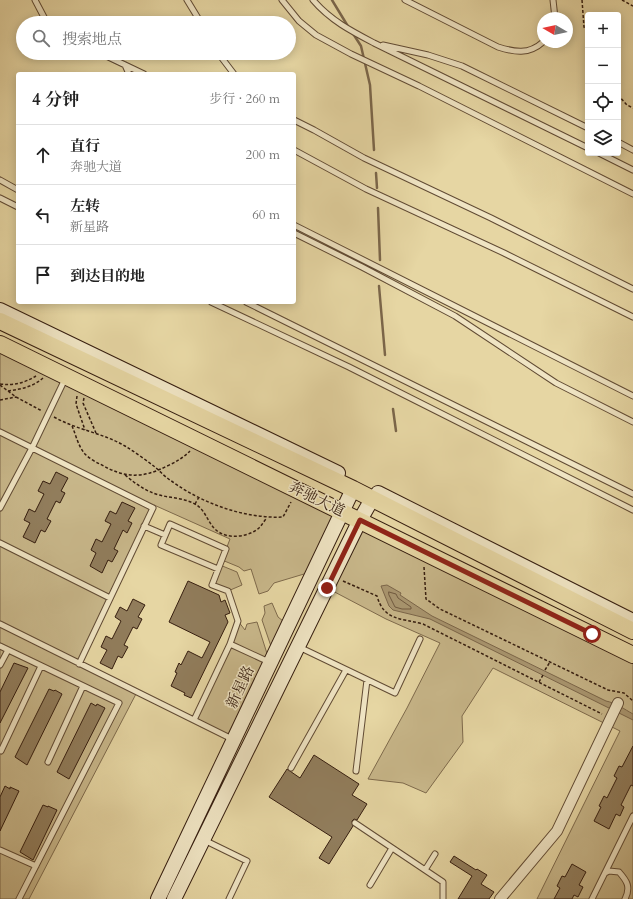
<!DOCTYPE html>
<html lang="zh">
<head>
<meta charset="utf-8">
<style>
	body { margin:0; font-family:Cardo,"Noto Serif SC",serif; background:#f2f2f2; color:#222 }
	.controls { position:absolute; right:12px; top:12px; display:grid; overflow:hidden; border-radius:4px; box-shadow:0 2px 10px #0003 }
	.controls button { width:36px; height:36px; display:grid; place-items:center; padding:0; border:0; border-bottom:1px solid #e0e0e0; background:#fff; color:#222; font:20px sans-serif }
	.compass { position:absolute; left:537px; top:12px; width:36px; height:36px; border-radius:50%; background:#fff; box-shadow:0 2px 10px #0003; rotate:279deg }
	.stop { position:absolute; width:12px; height:12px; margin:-9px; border:3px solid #8f2418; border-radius:50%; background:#fff }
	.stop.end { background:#8f2418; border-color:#fff; box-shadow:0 1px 4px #0008 }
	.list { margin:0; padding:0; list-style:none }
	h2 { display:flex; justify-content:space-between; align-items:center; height:52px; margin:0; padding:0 16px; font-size:17px }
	h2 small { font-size:13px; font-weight:400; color:#767676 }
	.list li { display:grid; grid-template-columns:26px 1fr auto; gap:12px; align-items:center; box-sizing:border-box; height:60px; padding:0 16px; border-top:1px solid #e0e0e0 }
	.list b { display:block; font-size:15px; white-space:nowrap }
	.list p { margin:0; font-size:13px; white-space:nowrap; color:#767676 }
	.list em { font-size:13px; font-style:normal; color:#767676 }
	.icon { flex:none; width:22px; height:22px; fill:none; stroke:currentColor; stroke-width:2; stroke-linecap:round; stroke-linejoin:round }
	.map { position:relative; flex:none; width:633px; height:899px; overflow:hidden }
	.search { position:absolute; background:#fff; box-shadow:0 2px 10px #0003; left:16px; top:16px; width:280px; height:44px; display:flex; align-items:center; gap:10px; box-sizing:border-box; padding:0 14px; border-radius:22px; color:#767676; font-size:15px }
	.panel { position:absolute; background:#fff; box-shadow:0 2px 10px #0003; left:16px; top:72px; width:280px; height:232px; border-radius:4px }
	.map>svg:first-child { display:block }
</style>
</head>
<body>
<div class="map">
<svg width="633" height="899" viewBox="0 0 633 899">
	<rect width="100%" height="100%" fill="#e6d6a3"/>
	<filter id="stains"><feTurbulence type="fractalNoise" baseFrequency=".005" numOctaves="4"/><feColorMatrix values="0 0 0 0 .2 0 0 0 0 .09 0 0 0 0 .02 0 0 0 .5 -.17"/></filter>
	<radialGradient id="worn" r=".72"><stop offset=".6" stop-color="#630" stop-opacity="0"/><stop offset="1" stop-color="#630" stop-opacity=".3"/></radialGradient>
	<path fill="#c8b78a" stroke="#7e6a4c" d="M0,344L342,511L314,571L274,583L268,591L259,594L251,569L244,571L239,567L222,560L230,539L154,505L79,663L137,692L29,899H0Z
		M360,520L633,655V899H537L620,731L493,668L462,716L463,742L426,793L403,783L368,779L407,708L440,643L386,619L327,588Z
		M220,565L237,572L242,585L228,591L212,585Z
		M272,603L278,617L288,625L274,655L262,620L265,613L264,606Z
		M238,621L245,630L247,624L257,622L270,663L233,740L194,720Z"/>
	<path fill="#aa9771" stroke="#7b664a" d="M387,585L401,593L400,595L432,616L606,701C616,703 624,709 633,714V720L430,619L393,610L389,606L381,586Z"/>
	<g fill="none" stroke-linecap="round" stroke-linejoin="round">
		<path stroke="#705a40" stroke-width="1" d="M389,592L396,594L398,598L411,607V609H402L395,607L389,595Z"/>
		<path stroke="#7b664a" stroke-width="2.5" d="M332,0L349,28
			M352,32L361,46L370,85L374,150
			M376,173L377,188
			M378,208L380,260
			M379,286L385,355
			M393,409L396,431"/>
	</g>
	<path fill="#917d5c" stroke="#351d0f" d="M56,472L68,478L61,491L65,493L60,503L56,501L47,519L51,521L45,532L41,530L35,543L23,537L30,523L24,520L29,509L35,512L44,494L38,491L43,481L50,484Z
		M122,502L135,508L128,521L132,523L127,533L123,530L114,549L118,551L112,562L108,560L102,573L90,566L96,553L91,550L96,539L102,542L111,524L105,521L110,511L116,514Z
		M188,581L219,595L221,602L225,600L230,613L225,615L228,622L191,698L184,695L185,693L171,686L177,673L175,672L179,663L181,665L188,651L202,658L210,642L169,622Z
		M133,599L145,605L138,617L142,619L137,629L133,627L124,645L128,647L122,658L118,656L112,669L100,663L107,650L101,647L106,636L112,639L121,621L115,617L120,607L127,611Z
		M14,663L28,668L0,723V692Z
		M49,689L54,691L55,690L62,694L27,765L15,757Z
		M91,703L96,706L97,704L105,708L69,779L57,772Z
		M633,746V786L631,785L621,805L624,807L620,816L616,814L609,829L594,821L601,807L599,806L604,796L607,798L617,778L614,776L619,766L622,767Z
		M314,755L359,784L352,795L367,804L357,820L354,819L352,821L353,826L329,864L319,858L332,837L269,797L287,769L300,778Z
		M5,786L10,789V787L19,791L0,831V797Z
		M43,805L48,807V806L57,810L33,860L20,852Z
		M454,856L476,870L477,869L487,875L481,884L494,892L489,899H458L472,876L450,862Z
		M572,864L586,872L579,885L583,887L578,897L574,895L572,899H554L560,888L557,886L562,876L565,877Z"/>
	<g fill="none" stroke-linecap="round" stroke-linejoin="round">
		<g stroke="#614b34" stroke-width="7">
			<path id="lane" d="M35,0L45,19L50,23
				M187,0L201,23
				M282,0L299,21L316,35L351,54L419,86L633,194
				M313,0C330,20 351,31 374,43L588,148
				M405,0L498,47C514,52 529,55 543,42
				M553,0L555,18
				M383,45L428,55L462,66L588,128
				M100,53L144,74
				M218,53L234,74
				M125,65L129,74
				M294,120L314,130L364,158L491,218L633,289
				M618,142L633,150
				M294,150L366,189L504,253L633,317
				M599,153L633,170
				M0,180L18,190
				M0,198L18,207
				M294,225L633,396
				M294,233L362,267L455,316L556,383L633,422
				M211,302L349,367L633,510
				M246,302L633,494
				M0,432L153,508L79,664
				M0,508L32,448L65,379
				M144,526L165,535
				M0,543L110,598
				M218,569L161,545L170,524L226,549L212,585L228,591L238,621L230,644L269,662
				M0,624L232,739
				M0,646L119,703L19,899
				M299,647L395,693L420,639
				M0,665L8,650
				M194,720L230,644
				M1,751L41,666
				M48,762L83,686
				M291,768L346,670
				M356,771L367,680
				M355,823L443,882V899
				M204,840L247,861L229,899
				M0,850L36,866
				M425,870L435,854
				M605,873L609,871L619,872C627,881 631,887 625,899
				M370,885L392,848
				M592,899L633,816"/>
		</g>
		<g stroke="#614b34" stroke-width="12">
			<path id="street" d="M500,899L557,831L618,703"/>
		</g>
		<g stroke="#351d0f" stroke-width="16">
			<path id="secondary" d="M0,310L338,473
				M378,493L633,621
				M158,899L353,489
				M174,899L360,520L372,499"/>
		</g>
		<g stroke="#351d0f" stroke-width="18">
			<path id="primary" d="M0,321L353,489L633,631
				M0,344L633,655"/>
		</g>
		<path stroke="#351d0f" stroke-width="1.5" stroke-dasharray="3 2" stroke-linecap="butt" d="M582,0L584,27L588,33
			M622,0L633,6
			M618,95L627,105L633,108
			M0,384C14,386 24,383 36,376
			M0,385L16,397L42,411
			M8,391C21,389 33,387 43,378
			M77,396L76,404L85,430
			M84,398L83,403L96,433
			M0,400L16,397
			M54,417C77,430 103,433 125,446C135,452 146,460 155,467C159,470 162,474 166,477C198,502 243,519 283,517L291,502
			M72,426C76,435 78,446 85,454C89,458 95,462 100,464C124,478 142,479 167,466C176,462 183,458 190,451
			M125,475C136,484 145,491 159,495C171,498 184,498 195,504C206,510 207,522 216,530C227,540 249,537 259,528C262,525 264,521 267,518
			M195,504L199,497
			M424,567L426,599L440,609L608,690L624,693L633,701
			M343,581L377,596C384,621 401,618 423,624L602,714
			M545,670L550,662
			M539,682L543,675"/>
		<use href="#lane" stroke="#efe4c3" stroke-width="5"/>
		<use href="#street" stroke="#efe4c3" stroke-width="10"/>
		<use href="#secondary" stroke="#efe4c3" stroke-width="14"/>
		<use href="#primary" stroke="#e6d6a3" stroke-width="16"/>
	</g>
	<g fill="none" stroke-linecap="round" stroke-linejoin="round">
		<path stroke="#8f2418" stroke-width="5" d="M327,588L360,520L592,634"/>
	</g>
	<g text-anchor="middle" stroke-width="3" stroke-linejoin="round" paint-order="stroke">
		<g font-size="15" fill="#351d0f" stroke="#efe4c3">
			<text transform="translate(317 499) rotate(26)" y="5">奔驰大道</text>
			<text transform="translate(240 687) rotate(-65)" y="5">新星路</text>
		</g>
	</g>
	<rect width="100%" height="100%" filter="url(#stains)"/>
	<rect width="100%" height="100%" fill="url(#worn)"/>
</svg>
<div class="controls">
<button>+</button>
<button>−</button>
<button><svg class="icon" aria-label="locate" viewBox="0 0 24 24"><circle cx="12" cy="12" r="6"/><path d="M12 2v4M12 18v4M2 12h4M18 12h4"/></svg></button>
<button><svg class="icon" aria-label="layers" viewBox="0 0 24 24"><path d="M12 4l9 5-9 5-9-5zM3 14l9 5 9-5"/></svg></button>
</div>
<svg class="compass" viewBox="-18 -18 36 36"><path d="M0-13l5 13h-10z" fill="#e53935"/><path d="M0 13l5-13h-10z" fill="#767676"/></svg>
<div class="stop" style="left:592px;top:634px"></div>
<div class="stop end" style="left:327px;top:588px"></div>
<div class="search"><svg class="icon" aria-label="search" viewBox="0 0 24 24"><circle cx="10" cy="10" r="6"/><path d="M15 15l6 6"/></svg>搜索地点</div>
<section class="panel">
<h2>4 分钟<small>步行 · 260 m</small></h2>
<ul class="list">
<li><svg class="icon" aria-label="ahead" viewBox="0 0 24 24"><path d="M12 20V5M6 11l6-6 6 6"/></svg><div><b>直行</b><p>奔驰大道</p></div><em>200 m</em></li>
<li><svg class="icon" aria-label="left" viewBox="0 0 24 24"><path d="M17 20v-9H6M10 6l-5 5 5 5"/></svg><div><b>左转</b><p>新星路</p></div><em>60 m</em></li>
<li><svg class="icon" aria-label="arrive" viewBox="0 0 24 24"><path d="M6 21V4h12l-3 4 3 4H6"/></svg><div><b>到达目的地</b></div></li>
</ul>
</section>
</div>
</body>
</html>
